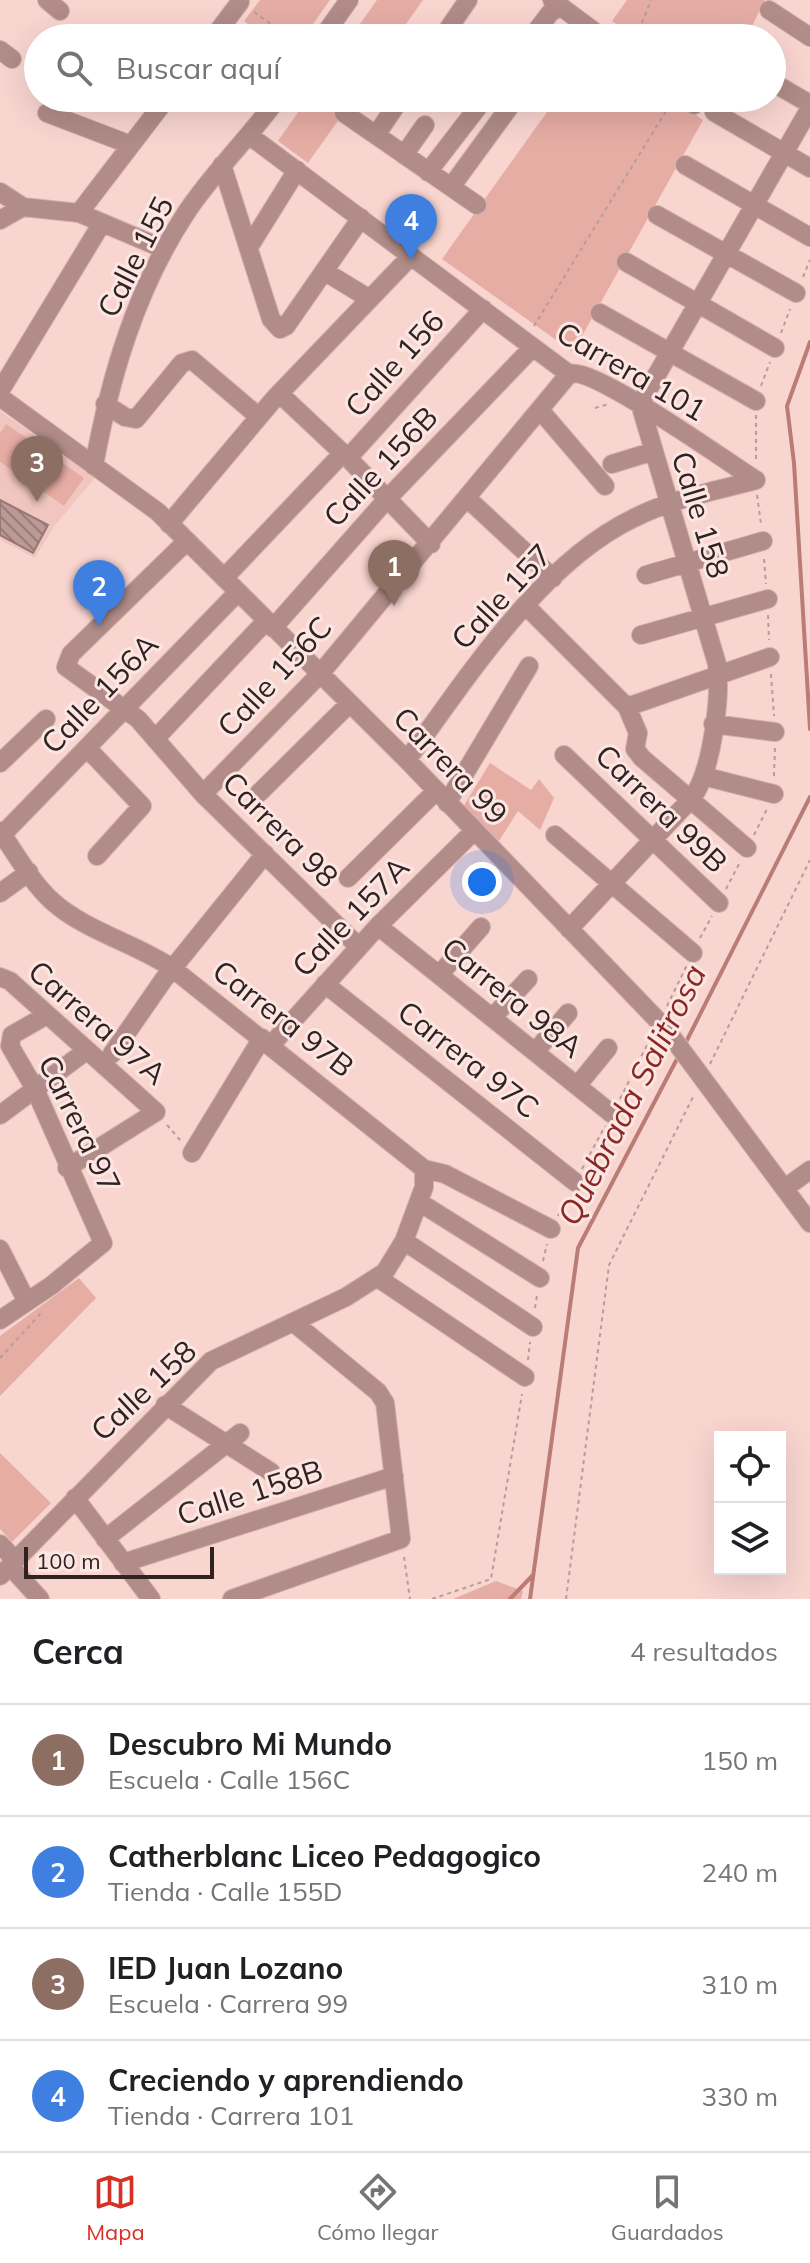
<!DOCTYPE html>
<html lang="es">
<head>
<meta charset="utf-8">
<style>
	body { margin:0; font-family:Mulish,sans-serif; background:#f6f6f6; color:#202124 }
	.controls { position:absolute; right:24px; bottom:24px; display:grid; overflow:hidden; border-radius:0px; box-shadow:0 8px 32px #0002 }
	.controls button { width:72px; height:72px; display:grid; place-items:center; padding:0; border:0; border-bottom:2px solid #e0e0e0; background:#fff; color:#202124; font:40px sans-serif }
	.scale { position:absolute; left:24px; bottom:20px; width:190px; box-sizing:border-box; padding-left:8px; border:4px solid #2f2220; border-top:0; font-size:22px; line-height:28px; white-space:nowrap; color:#2f2220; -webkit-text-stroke:6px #fce6e3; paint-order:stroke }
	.you { position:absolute; left:482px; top:882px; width:28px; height:28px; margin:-20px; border:6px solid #fff; border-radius:50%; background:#1a73e8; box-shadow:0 0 0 12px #1a73e833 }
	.badge { display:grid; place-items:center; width:52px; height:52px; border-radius:50%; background:#d93025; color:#fff; font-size:26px; font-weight:700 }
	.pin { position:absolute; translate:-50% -66px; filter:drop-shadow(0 2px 4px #0008) }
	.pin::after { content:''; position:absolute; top:42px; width:28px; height:24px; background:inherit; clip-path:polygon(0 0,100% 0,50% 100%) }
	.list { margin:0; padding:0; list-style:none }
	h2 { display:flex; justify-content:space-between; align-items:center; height:104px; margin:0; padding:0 32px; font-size:34px }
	h2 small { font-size:26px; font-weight:400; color:#757577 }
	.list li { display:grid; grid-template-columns:52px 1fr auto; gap:24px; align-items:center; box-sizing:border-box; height:112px; padding:0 32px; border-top:2px solid #e0e0e0 }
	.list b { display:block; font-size:30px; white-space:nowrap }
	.list p { margin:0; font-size:26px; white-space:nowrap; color:#757577 }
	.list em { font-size:26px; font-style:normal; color:#757577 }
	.icon { flex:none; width:44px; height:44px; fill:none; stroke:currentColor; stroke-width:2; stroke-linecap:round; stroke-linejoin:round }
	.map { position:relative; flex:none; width:810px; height:1599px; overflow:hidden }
	.search { position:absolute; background:#fff; box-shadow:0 8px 32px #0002; left:24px; right:24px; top:24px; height:88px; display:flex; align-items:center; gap:20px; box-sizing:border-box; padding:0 28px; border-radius:44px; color:#757577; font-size:30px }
	.sheet { height:552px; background:#fff }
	nav { display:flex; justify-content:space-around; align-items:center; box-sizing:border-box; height:112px; border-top:2px solid #e0e0e0; background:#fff; font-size:22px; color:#757577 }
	nav a { display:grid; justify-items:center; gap:4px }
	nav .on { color:#d93025 }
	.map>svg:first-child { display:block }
</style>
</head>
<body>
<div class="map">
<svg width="810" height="1599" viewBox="0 0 810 1599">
	<defs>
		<pattern id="building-back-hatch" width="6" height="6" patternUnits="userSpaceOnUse" patternTransform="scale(2)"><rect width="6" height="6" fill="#bb9994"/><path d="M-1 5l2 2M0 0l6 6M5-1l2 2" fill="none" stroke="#987c78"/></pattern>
	</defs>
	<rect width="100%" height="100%" fill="#f9d5d0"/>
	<path fill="#f2c6c0" d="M0,411L95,478L55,525L35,558L0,540Z"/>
	<path fill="#e6ada5" d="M260,0H330L303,38H266L244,21Z
		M377,0H423L396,38H350Z
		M627,0H765L746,38H636L612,21Z
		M308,98H354L308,163L278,141Z
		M557,98H672L703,120L573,352L442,259Z
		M6,424L39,446L19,475L0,462V433Z
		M42,449L84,478L64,506L23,477Z
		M490,763L531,790L539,779L554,798L540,830L518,811L499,841L463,807Z
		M79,1278L96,1298L0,1396V1336Z
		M0,1453L51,1503L12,1542L0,1529Z
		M496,1581L523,1591L521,1599H453Z"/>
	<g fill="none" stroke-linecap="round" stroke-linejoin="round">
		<path stroke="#ba7c74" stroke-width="4" d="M810,342L787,406L794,463L810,729
			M684,1046L810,797
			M510,1599L533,1575
			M530,1599L578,1248L678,1057"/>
	</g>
	<path fill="url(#building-back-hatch)" stroke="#987874" stroke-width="2" d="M0,500L48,525L33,553L0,535Z"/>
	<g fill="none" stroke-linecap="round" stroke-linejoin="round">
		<g stroke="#d1b1ad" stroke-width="20">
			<path id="minor" d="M47,0L60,11
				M552,0L603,38
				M769,10L810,37
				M213,38L240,2
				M322,38L349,0
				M442,38L468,0
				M531,38L550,13L560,6
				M0,50L12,59
				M772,82L810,104
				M685,98L694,105
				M714,112L810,168
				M47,113L131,145
				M344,113L477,205
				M376,135L401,98
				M250,136L569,374C594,366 727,462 756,480
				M404,155L425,125
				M222,165L271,319L280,329L286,326L361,218
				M685,165L810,237
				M428,172L485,98
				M451,187L516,98
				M0,192L23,207L79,213L164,249
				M79,213L167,98
				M657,215L796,293
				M0,220L23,207
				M249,247L297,170
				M626,262L775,348
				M324,271L368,298
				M600,313L756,401
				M0,391L102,223
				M280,394L348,458L431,544
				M0,397L158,512L407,760L666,1029L810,1223
				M105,404L125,417L136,419L182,363L192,360L259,417
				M540,410L605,486
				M348,458L483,309
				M612,464L651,452
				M94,466C110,377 136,289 186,213C213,172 249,138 278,98
				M468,499L553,578
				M169,524L274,399L411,256
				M187,541L71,654L66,667L138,719L203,794L359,947
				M646,575L763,541
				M224,578L343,453
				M526,606L627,707L638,733L635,749L642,758L747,848
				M273,628L387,499L533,347
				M641,635L768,599
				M627,707L770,657
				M713,724L775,732
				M155,739L266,621
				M87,748L142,806L97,856
				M564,755L719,903
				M407,760C467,678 540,563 634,518C671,499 715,491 756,480
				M0,763L46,719
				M703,776L774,794
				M259,793L350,703
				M203,794L320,674L569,374
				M447,803L529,666
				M0,831C16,854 32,883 52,901C85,931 135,943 172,968L424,1169L445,1174L551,1229
				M2,835L238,592
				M555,835L693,953
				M348,878L436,791
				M0,893L29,872
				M378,926L612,1114
				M569,929L691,799C712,774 721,696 717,664L640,404L810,108
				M439,975L481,927
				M0,977L10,981L156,1112L67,1168
				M325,984L575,1182
				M492,1018L528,979
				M271,1045L378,926L474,831
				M535,1052L568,1013
				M112,1054L164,979L265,854
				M577,1086L608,1048
				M0,1115L86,1051
				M192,1153L262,1038
				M785,1188L810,1170
				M419,1202L540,1278
				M404,1241L533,1327
				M0,1249L27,1302
				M378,1278L525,1377
				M0,1320L52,1285L103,1243L35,1089L10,1046L12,1035L47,1015
				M165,1405L271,1472
				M75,1498L151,1599
				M105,1539L240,1433
				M0,1544L15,1560
				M123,1563L394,1476
				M10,1566L40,1599
				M0,1576L211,1361L346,1297L385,1272L404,1241L424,1187V1169
				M232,1599L401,1539L385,1403L378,1392L293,1322"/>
		</g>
		<path stroke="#b89c98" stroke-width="2" stroke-dasharray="4 4" stroke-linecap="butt" d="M254,12L290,38
			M636,38L651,0
			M803,277L810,260
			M534,326L671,103
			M781,333L790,309
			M761,386L770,362
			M595,408L609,404
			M756,415V461
			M757,495L761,524
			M764,559L766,584
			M768,615L769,640
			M771,674L774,716
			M774,776L775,746
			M754,835L767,809
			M726,889L740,862
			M700,938L712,916
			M667,1006L687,965
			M710,1064L810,860
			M620,1099L651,1037
			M167,1125L181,1141
			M582,1169L605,1126
			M558,1216L568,1196
			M543,1261L547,1244
			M535,1308L537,1295
			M0,1358L42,1312
			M528,1360L530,1342
			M404,1557L410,1599
			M432,1599L491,1579L522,1394
			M566,1599L609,1265L694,1095"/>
		<use href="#minor" stroke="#b18c88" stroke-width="18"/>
	</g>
	<g text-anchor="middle" stroke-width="6" stroke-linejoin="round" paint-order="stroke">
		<g font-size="30" fill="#2f2220" stroke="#fce6e3">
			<text transform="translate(136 257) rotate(-63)" y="10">Calle 155</text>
			<text transform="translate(395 364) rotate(-48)" y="10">Calle 156</text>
			<text transform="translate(631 372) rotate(30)" y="10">Carrera 101</text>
			<text transform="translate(381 467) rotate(-47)" y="10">Calle 156B</text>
			<text transform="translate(700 515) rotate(73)" y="10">Calle 158</text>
			<text transform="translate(502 597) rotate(-47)" y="10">Calle 157</text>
			<text transform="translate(275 677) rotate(-47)" y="10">Calle 156C</text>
			<text transform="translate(100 694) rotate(-46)" y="10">Calle 156A</text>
			<text transform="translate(450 766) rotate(46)" y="10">Carrera 99</text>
			<text transform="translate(661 809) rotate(44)" y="10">Carrera 99B</text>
			<text transform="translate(280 830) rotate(45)" y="10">Carrera 98</text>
			<text transform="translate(351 917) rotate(-46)" y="10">Calle 157A</text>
			<text transform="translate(512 998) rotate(39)" y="10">Carrera 98A</text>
			<text transform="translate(283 1019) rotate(38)" y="10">Carrera 97B</text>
			<text transform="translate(97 1023) rotate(41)" y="10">Carrera 97A</text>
			<text transform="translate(468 1060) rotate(38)" y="10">Carrera 97C</text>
			<text transform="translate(79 1124) rotate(64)" y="10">Carrera 97</text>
			<text transform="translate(144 1391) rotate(-43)" y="10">Calle 158</text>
			<text transform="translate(250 1493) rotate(-18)" y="10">Calle 158B</text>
		</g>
		<g font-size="32" font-style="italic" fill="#882924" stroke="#fce6e3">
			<text transform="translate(632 1095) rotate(-63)" y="11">Quebrada Salitrosa</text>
		</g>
	</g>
</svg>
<div class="controls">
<button><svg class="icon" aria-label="locate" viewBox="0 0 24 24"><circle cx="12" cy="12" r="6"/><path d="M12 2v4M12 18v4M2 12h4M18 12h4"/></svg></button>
<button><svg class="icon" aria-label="layers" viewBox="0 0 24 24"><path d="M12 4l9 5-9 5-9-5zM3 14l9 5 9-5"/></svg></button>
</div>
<div class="scale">100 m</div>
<div class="you"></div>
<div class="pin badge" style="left:394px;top:606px;background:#8d6e63">1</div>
<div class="pin badge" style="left:99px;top:626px;background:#3f7fe0">2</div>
<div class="pin badge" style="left:37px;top:502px;background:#8d6e63">3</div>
<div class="pin badge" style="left:411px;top:260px;background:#3f7fe0">4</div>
<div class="search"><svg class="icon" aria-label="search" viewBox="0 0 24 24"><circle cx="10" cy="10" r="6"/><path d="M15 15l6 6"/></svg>Buscar aquí</div>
</div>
<section class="sheet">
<h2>Cerca<small>4 resultados</small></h2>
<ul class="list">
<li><span class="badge" style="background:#8d6e63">1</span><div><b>Descubro Mi Mundo</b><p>Escuela · Calle 156C</p></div><em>150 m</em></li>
<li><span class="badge" style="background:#3f7fe0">2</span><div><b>Catherblanc Liceo Pedagogico</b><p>Tienda · Calle 155D</p></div><em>240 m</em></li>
<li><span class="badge" style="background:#8d6e63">3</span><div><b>IED Juan Lozano</b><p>Escuela · Carrera 99</p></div><em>310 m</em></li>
<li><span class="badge" style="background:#3f7fe0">4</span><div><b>Creciendo y aprendiendo</b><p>Tienda · Carrera 101</p></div><em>330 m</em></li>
</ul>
</section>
<nav>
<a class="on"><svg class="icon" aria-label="map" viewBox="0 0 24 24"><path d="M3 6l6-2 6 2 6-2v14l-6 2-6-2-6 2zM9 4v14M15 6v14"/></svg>Mapa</a>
<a><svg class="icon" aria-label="directions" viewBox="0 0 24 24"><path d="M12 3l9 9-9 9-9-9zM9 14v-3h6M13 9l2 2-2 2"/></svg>Cómo llegar</a>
<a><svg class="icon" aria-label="saved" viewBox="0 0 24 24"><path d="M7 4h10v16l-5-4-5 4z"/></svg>Guardados</a>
</nav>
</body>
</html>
